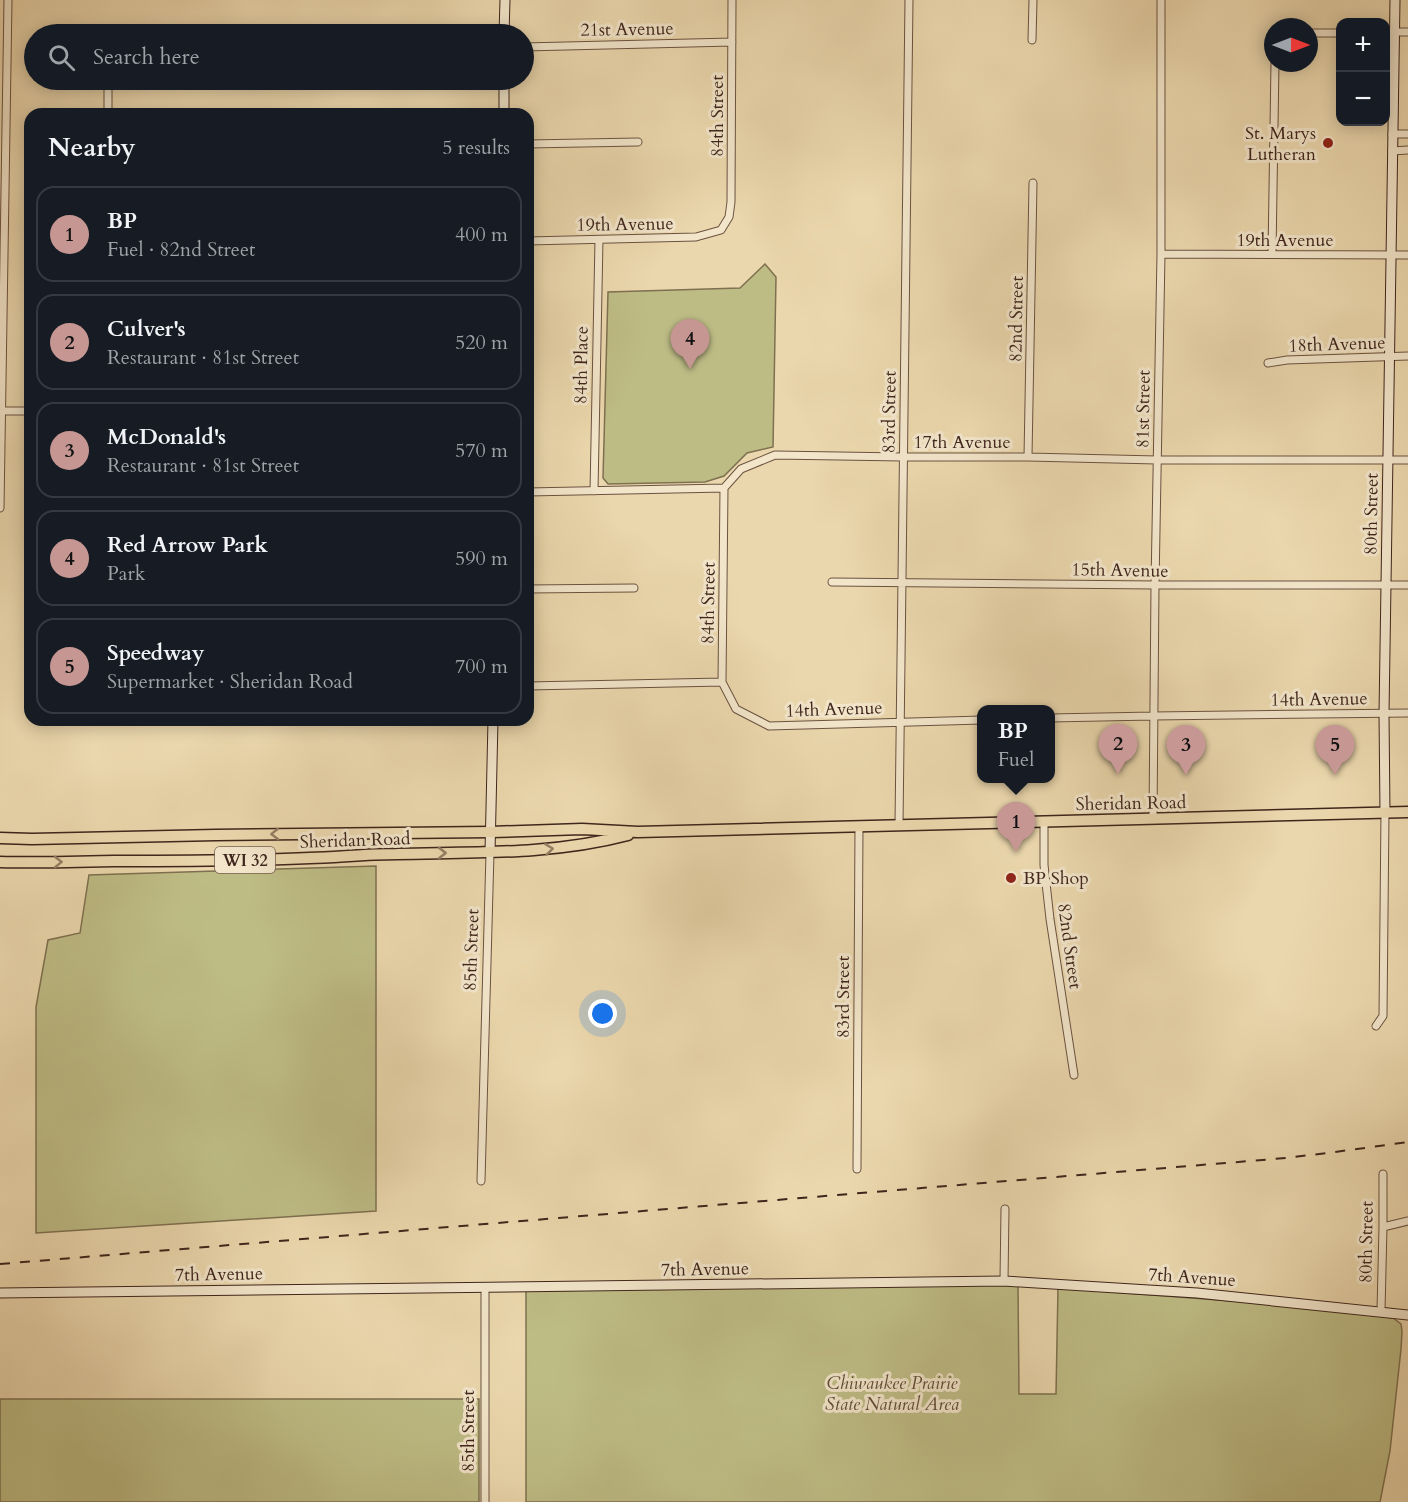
<!DOCTYPE html>
<html lang="en">
<head>
<meta charset="utf-8">
<style>
	body { margin:0; font-family:Cardo,serif; background:#20242c; color:#f1f3f6 }
	.controls { position:absolute; right:18px; top:18px; display:grid; overflow:hidden; border-radius:12px; box-shadow:0 3px 15px #0003 }
	.controls button { width:54px; height:54px; display:grid; place-items:center; padding:0; border:0; border-bottom:2px solid #363941; background:#171b24; color:#f1f3f6; font:30px sans-serif }
	.compass { position:absolute; left:1264px; top:18px; width:54px; height:54px; border-radius:50%; background:#171b24; box-shadow:0 3px 15px #0003; rotate:90deg }
	.you { position:absolute; left:603px; top:1014px; width:21px; height:21px; margin:-15px; border:4px solid #fff; border-radius:50%; background:#1a73e8; box-shadow:0 0 0 9px #1a73e833 }
	.badge { display:grid; place-items:center; width:39px; height:39px; border-radius:50%; background:#c59692; color:#111; font-size:20px; font-weight:700 }
	.pin { position:absolute; translate:-50% -50px; filter:drop-shadow(0 2px 3px #0008) }
	.pin::after { content:''; position:absolute; top:32px; width:21px; height:18px; background:inherit; clip-path:polygon(0 0,100% 0,50% 100%) }
	.popup { position:absolute; left:977px; top:705px; width:78px; height:78px; box-sizing:border-box; display:grid; place-content:center; border-radius:12px; background:#171b24; filter:drop-shadow(0 2px 4px #0005); font-size:20px; white-space:nowrap; color:#9ea1a6 }
	.popup b { font-size:22px; color:#f1f3f6 }
	.popup::after { content:''; position:absolute; left:50%; top:100%; margin-left:-12px; border:12px solid transparent; border-top-color:#171b24 }
	.list { margin:0; padding:0; list-style:none }
	h2 { display:flex; justify-content:space-between; align-items:center; height:78px; margin:0; padding:0 24px; font-size:26px }
	h2 small { font-size:20px; font-weight:400; color:#9ea1a6 }
	.list li { display:grid; grid-template-columns:39px 1fr auto; gap:18px; align-items:center; box-sizing:border-box; height:96px; margin:0 12px 12px; padding:0 12px; border:2px solid #363941; border-radius:18px }
	.list b { display:block; font-size:22px; white-space:nowrap }
	.list p { margin:0; font-size:20px; white-space:nowrap; color:#9ea1a6 }
	.list em { font-size:20px; font-style:normal; color:#9ea1a6 }
	.icon { flex:none; width:33px; height:33px; fill:none; stroke:currentColor; stroke-width:2; stroke-linecap:round; stroke-linejoin:round }
	.map { position:relative; flex:none; width:1408px; height:1502px; overflow:hidden }
	.search { position:absolute; background:#171b24; box-shadow:0 3px 15px #0003; left:24px; top:24px; width:510px; height:66px; display:flex; align-items:center; gap:15px; box-sizing:border-box; padding:0 21px; border-radius:33px; color:#9ea1a6; font-size:22px }
	.panel { position:absolute; background:#171b24; box-shadow:0 3px 15px #0003; left:24px; top:108px; width:510px; height:618px; border-radius:18px }
	.map>svg:first-child { display:block }
</style>
</head>
<body>
<div class="map">
<svg width="1408" height="1502" viewBox="0 0 1408 1502">
	<rect width="100%" height="100%" fill="#ebd7ad"/>
	<filter id="stains"><feTurbulence type="fractalNoise" baseFrequency=".00333" numOctaves="4"/><feColorMatrix values="0 0 0 0 .2 0 0 0 0 .09 0 0 0 0 .02 0 0 0 .5 -.17"/></filter>
	<radialGradient id="worn" r=".72"><stop offset=".6" stop-color="#630" stop-opacity="0"/><stop offset="1" stop-color="#630" stop-opacity=".3"/></radialGradient>
	<path fill="#bebc85" stroke="#7e7050" stroke-width="1.5" d="M765,264L776,277L773,447L747,453L724,476L705,482L608,484L603,478L608,292L740,288Z
		M376,866V1211L36,1233V1007L48,940L80,933L89,875Z
		M980,1284L1018,1286L1019,1394H1056L1058,1288L1273,1304L1393,1318L1401,1324L1402,1332L1401,1349L1390,1451L1380,1502H526V1291Z
		M0,1399H479V1502H0Z"/>
	<g fill="none" stroke-linecap="round" stroke-linejoin="round">
		<g stroke="#6a5240" stroke-width="9">
			<path id="street" d="M1386,32H1408
				M1309,33H1340
				M1032,40L1033,0
				M524,47L732,42
				M108,114V80
				M1392,134H1408
				M528,144L638,142
				M1392,151L1408,150
				M528,241L696,237L721,230L729,217L731,202L732,0
				M1161,254L1408,255
				M1272,254L1275,63
				M1268,363L1287,360L1408,356
				M0,411H30
				M1028,457L1033,183
				M724,488L722,682L736,709L769,726L982,720
				M594,491L599,240
				M528,492L724,488L741,469L775,455L903,457H1028L1157,460H1408
				M0,508L8,0
				M832,582L1155,585H1408
				M528,589L634,588
				M528,686L722,682
				M1050,718L1153,716L1408,713
				M1153,819L1155,585L1161,254V0
				M1044,821V865L1050,919L1074,1075
				M899,825L909,0
				M1376,1026L1383,1016L1385,812
				M857,1169L859,826
				M481,1181L490,853
				M1383,1227L1408,1221
				M1004,1281L1005,1209
				M1381,1311L1383,1227V1174
				M485,1502V1288"/>
		</g>
		<g stroke="#3f251c" stroke-width="11">
			<path id="secondary" d="M504,34L505,0
				M504,114V80
				M1385,812L1384,714L1395,0
				M490,853L493,720
				M0,1293L1004,1281L1197,1293L1408,1315"/>
		</g>
		<g stroke="#3f251c" stroke-width="13">
			<path id="primary" d="M0,838L32,839L216,835L491,832L582,829L638,832L1408,812
				M0,862C38,863 76,862 114,861C179,861 245,861 310,858C339,857 368,854 397,854C475,852 552,855 628,835"/>
		</g>
		<use href="#street" stroke="#f2e5ca" stroke-width="7"/>
		<use href="#secondary" stroke="#f2e5ca" stroke-width="9"/>
		<use href="#primary" stroke="#ebd7ad" stroke-width="10"/>
		<path stroke="#3f251c" stroke-width="2" stroke-dasharray="10 10" stroke-linecap="butt" d="M0,1264L1286,1158L1335,1152L1408,1142"/>
	</g>
	<defs><path id="oneway-chevron" d="M-2-3.5L2.5 0L-2 3.5" fill="none" stroke-width="1.6" stroke-linecap="round" stroke-linejoin="round" transform="scale(1.5)"/></defs>
	<g stroke="#957e64">
		<use href="#oneway-chevron" transform="translate(275 834) rotate(179)"/>
		<use href="#oneway-chevron" transform="translate(549 849) rotate(-7)"/>
		<use href="#oneway-chevron" transform="translate(442 853)"/>
		<use href="#oneway-chevron" transform="translate(58 862) rotate(-1)"/>
	</g>
	<g fill="#8f2418" stroke="#f2e5ca" stroke-width="2">
		<circle cx="1328" cy="143" r="6"/>
		<circle cx="1011" cy="878" r="6"/>
	</g>
	<g text-anchor="middle" stroke-width="6" stroke-linejoin="round" paint-order="stroke">
		<rect fill="#f2e5ca" stroke="#755f50" stroke-width="1.5" x="215" y="847" width="60" height="26" rx="4.5"/>
		<g font-size="16" font-weight="bold" fill="#3f251c">
			<text x="245" y="866">WI 32</text>
		</g>
		<g font-size="18" fill="#3f251c" stroke="#f2e5ca">
			<text transform="translate(627 29) rotate(-1)" y="6">21st Avenue</text>
			<text transform="translate(717 116) rotate(-90)" y="6">84th Street</text>
			<text transform="translate(625 224) rotate(-1)" y="6">19th Avenue</text>
			<text x="1285" y="246">19th Avenue</text>
			<text transform="translate(1016 319) rotate(-89)" y="6">82nd Street</text>
			<text transform="translate(1337 344) rotate(-2)" y="6">18th Avenue</text>
			<text transform="translate(581 365) rotate(-89)" y="6">84th Place</text>
			<text transform="translate(1143 409) rotate(-89)" y="6">81st Street</text>
			<text transform="translate(889 412) rotate(-89)" y="6">83rd Street</text>
			<text x="962" y="448">17th Avenue</text>
			<text transform="translate(1371 514) rotate(-89)" y="6">80th Street</text>
			<text transform="translate(1120 570) rotate(1)" y="6">15th Avenue</text>
			<text transform="translate(708 603) rotate(-89)" y="6">84th Street</text>
			<text transform="translate(1319 699) rotate(-1)" y="6">14th Avenue</text>
			<text transform="translate(834 709) rotate(-2)" y="6">14th Avenue</text>
			<text transform="translate(1131 803) rotate(-1)" y="6">Sheridan Road</text>
			<text transform="translate(355 840) rotate(-2)" y="6">Sheridan Road</text>
			<text transform="translate(1070 946) rotate(82)" y="6">82nd Street</text>
			<text transform="translate(471 950) rotate(-88)" y="6">85th Street</text>
			<text transform="translate(843 997) rotate(-90)" y="6">83rd Street</text>
			<text transform="translate(1366 1242) rotate(-89)" y="6">80th Street</text>
			<text transform="translate(705 1269) rotate(-1)" y="6">7th Avenue</text>
			<text transform="translate(219 1274) rotate(-1)" y="6">7th Avenue</text>
			<text transform="translate(1192 1277) rotate(4)" y="6">7th Avenue</text>
			<text transform="translate(468 1431) rotate(-90)" y="6">85th Street</text>
		</g>
		<g font-size="18" fill="#3f251c" stroke="#f2e5ca" text-anchor="end">
			<text x="1316" y="139">St. Marys<tspan x="1316" dy="21">Lutheran</tspan></text>
			<text x="1023" y="884" text-anchor="start">BP Shop</text>
		</g>
		<g font-size="18" font-style="italic" fill="#5f4b36" stroke="#f2e5ca">
			<text x="892" y="1389">Chiwaukee Prairie<tspan x="892" dy="21">State Natural Area</tspan></text>
		</g>
	</g>
	<rect width="100%" height="100%" filter="url(#stains)"/>
	<rect width="100%" height="100%" fill="url(#worn)"/>
</svg>
<div class="controls">
<button>+</button>
<button>−</button>
</div>
<svg class="compass" viewBox="-18 -18 36 36"><path d="M0-13l5 13h-10z" fill="#e53935"/><path d="M0 13l5-13h-10z" fill="#9ea1a6"/></svg>
<div class="you"></div>
<div class="pin badge" style="left:1016px;top:852px">1</div>
<div class="popup"><b>BP</b>Fuel</div>
<div class="pin badge" style="left:1118px;top:774px">2</div>
<div class="pin badge" style="left:1186px;top:775px">3</div>
<div class="pin badge" style="left:690px;top:369px">4</div>
<div class="pin badge" style="left:1335px;top:775px">5</div>
<div class="search"><svg class="icon" aria-label="search" viewBox="0 0 24 24"><circle cx="10" cy="10" r="6"/><path d="M15 15l6 6"/></svg>Search here</div>
<section class="panel">
<h2>Nearby<small>5 results</small></h2>
<ul class="list">
<li><span class="badge">1</span><div><b>BP</b><p>Fuel · 82nd Street</p></div><em>400 m</em></li>
<li><span class="badge">2</span><div><b>Culver's</b><p>Restaurant · 81st Street</p></div><em>520 m</em></li>
<li><span class="badge">3</span><div><b>McDonald's</b><p>Restaurant · 81st Street</p></div><em>570 m</em></li>
<li><span class="badge">4</span><div><b>Red Arrow Park</b><p>Park</p></div><em>590 m</em></li>
<li><span class="badge">5</span><div><b>Speedway</b><p>Supermarket · Sheridan Road</p></div><em>700 m</em></li>
</ul>
</section>
</div>
</body>
</html>
